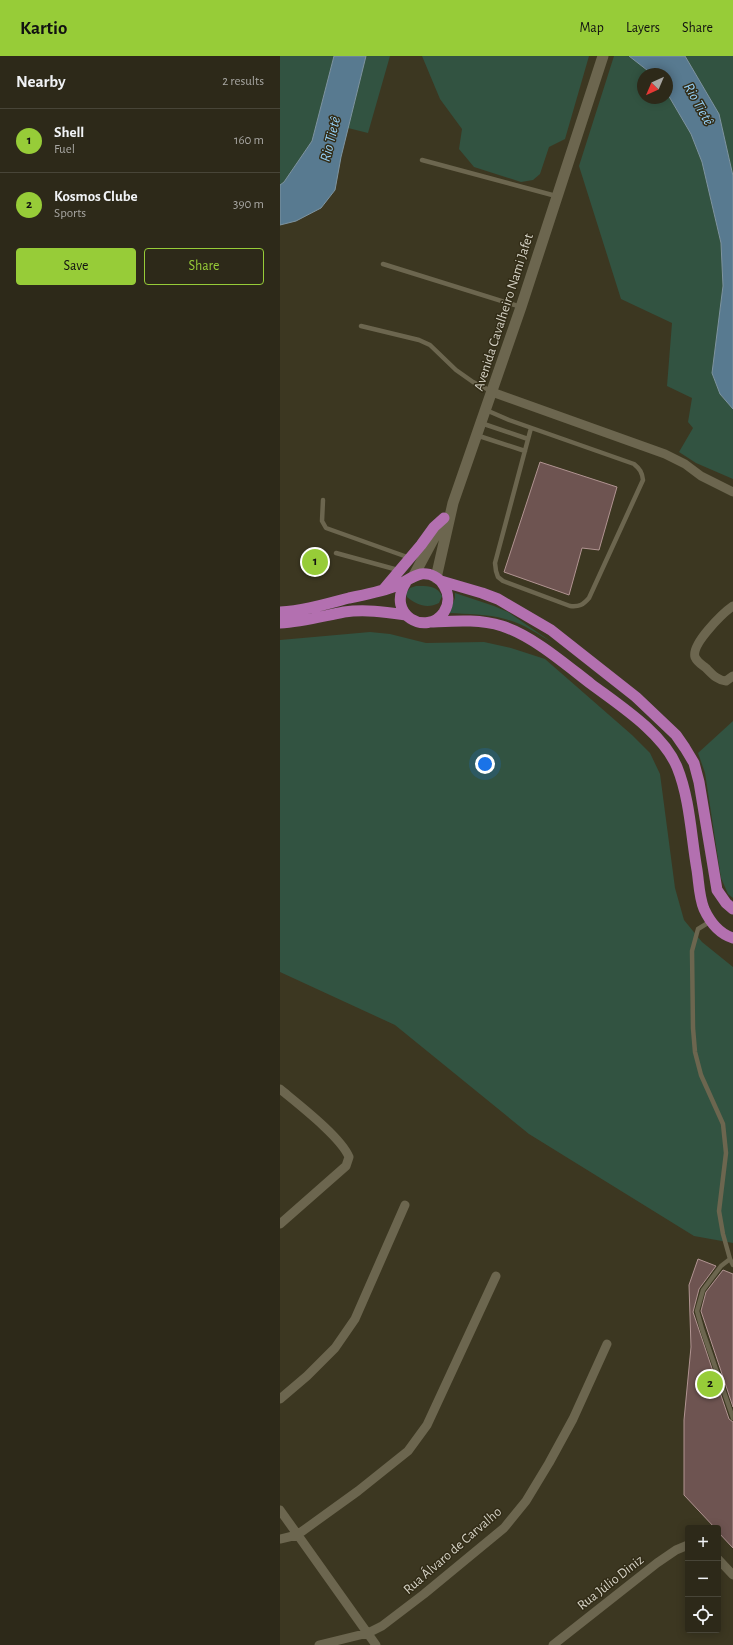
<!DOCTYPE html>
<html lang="en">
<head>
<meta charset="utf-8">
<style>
	body { margin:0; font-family:"Alegreya Sans",sans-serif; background:#393526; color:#f1f3f6 }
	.controls { position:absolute; right:12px; bottom:12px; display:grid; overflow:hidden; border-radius:4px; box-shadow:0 2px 10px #0003 }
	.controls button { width:36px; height:36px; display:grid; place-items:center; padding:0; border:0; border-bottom:1px solid #484538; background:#2d2919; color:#f1f3f6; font:20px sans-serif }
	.compass { position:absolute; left:357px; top:12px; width:36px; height:36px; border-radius:50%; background:#2d2919; box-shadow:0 2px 10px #0003; rotate:224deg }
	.you { position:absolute; left:205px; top:708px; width:14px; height:14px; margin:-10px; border:3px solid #fff; border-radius:50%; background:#1a73e8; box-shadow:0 0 0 6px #1a73e833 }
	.badge { display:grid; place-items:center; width:26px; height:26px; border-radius:50%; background:#97cc38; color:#111; font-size:13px; font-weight:700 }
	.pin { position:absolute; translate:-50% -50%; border:2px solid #fff; box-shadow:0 1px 4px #0006 }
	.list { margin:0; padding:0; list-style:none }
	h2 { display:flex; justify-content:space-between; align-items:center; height:52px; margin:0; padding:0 16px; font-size:17px }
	h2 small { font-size:13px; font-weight:400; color:#a7a6a2 }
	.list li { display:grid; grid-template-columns:26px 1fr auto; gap:12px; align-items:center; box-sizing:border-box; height:64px; padding:0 16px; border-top:1px solid #484538 }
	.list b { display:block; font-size:15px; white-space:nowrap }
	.list p { margin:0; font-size:13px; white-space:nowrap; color:#a7a6a2 }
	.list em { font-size:13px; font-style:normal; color:#a7a6a2 }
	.actions { display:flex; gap:8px; padding:12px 16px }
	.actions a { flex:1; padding:9px 0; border:1px solid #97cc38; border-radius:4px; text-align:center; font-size:14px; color:#97cc38 }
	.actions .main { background:#97cc38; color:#111 }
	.icon { flex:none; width:22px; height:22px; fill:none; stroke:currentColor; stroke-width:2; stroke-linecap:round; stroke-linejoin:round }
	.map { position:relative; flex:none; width:453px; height:1589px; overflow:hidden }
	header { display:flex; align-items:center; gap:24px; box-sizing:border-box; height:56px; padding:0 20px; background:#97cc38; color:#111 }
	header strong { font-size:19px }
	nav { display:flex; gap:22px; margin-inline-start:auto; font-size:14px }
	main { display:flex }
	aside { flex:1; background:#2d2919 }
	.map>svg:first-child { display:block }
</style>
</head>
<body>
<header>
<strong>Kartio</strong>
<nav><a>Map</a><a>Layers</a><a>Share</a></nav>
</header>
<main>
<aside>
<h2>Nearby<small>2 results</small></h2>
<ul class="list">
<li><span class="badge">1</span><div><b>Shell</b><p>Fuel</p></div><em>160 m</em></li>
<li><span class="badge">2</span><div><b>Kosmos Clube</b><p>Sports</p></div><em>390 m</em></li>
</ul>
<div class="actions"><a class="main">Save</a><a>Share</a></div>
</aside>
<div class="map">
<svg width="453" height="1589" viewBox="0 0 453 1589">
	<rect width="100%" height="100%" fill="#3c3721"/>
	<path fill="#325341" d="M0,0H54L32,85L4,126L0,129Z
		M86,0H110L88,77L68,72Z
		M142,0H309L285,83L269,91L260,118L253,124L241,126L194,111L179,93L182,73L160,43Z
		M334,0H349L372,18H363V42H387V37L411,78L422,106L441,188L443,230L432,317L440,338L453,353V423L416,407L399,396L413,372L408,366L412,342L387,330L392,267L341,243L299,110Z
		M405,0H453V120L439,58Z
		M136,530C146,530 157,529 162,540L159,547C147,553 137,549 127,541L126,537L130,532Z
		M175,537L214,550L228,556L273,587C258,578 242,567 225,563C207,558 187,558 169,557L175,542Z
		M90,576L110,578L146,587L204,586L231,592L265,603L352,679L370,697L380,718L395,832L404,864L422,886L453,911V1187L414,1180L249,1078L115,969L0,916V584Z
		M453,665V842L448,838L441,822L425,717L418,697Z"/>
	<path fill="#587a90" stroke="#7e94a0" d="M54,0H86L61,101L55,134L41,152L16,165L0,169V129L4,126L32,85Z
		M349,0H405L439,58L453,120V353L440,338L432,317L443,230L441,187L422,106L411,78L387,37V18H372Z"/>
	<path fill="#6e5451" stroke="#b19492" d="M260,406L337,431L319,494L302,492L289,539L224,516Z
		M418,1203L436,1210L419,1233L413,1256L449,1363L453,1366V1492L438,1476V1472H435L404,1439V1364L411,1291L409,1229Z
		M443,1214L453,1218V1351L421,1255L426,1236Z"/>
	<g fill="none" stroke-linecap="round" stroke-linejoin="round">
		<path stroke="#6c664f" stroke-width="4.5" d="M142,104L276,140
			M103,208L241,251
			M81,270L139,284L150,289L176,314L193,326L211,335
			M206,354L229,364L354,408C360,413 362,416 363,424L309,542C303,549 299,551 290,550L223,525L218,521L216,515L215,507L251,372
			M201,367L248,383
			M196,379L245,395
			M43,444L42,465L46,472L130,502
			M56,497L118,514
			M431,865L418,873L412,895L413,972L415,996L421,1019L443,1068L446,1097L439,1155L443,1178L450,1203L453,1209
			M450,1203L441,1210L423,1234L417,1255L422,1273L453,1362"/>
		<path stroke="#6c664f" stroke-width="9" d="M212,336L385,398L405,408L421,420L453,436
			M453,550C443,557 411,588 415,601C417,606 422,609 426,612C432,618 437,624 446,625L453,620
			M0,1033C18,1048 61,1081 69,1101L66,1110L0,1168
			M0,1343L27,1320L55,1292L75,1263L125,1149
			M0,1454L96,1589
			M0,1483L17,1479L78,1435L128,1395L147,1369L216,1220
			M438,1503L453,1519
			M39,1589L88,1577L102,1570L144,1538L224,1472L246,1445L269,1407L293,1363L327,1288
			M273,1589L377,1507L396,1494L408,1489"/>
		<path stroke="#6c664f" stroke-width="11" d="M133,521L162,467
			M156,522L173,447L241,251L323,0"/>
		<path stroke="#b370b0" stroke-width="11" d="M161,525L202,537L218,543L271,574L356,641L396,679L405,692L414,707L419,726L437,834L446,847L453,853
			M103,534L141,489L154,471L164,462
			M0,556C23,555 46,548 69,542C84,539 99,536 113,531C123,528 131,520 141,518C161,516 175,539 164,556C147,581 105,559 126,526
			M150,566C175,565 199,563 222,570C253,580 285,608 311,628C339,649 383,677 397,711C410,743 411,780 417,814C419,827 419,841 424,853C430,866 440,878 453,882
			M0,567C22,566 43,560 64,556C85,553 105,556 126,559"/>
	</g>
	<g text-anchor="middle" stroke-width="3" stroke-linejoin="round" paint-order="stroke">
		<g font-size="14" fill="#d5d2c5" stroke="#322c17">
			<text transform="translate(223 256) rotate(-72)" y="5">Avenida Cavalheiro Nami Jafet</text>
			<text transform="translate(172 1494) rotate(-41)" y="5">Rua Álvaro de Carvalho</text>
			<text transform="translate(330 1526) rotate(-38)" y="5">Rua Júlio Diniz</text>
		</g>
		<g font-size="15" font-style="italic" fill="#96d1f8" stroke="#322c17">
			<text transform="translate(419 48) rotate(61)" y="5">Rio Tietê</text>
			<text transform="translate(50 83) rotate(-76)" y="5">Rio Tietê</text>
		</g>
	</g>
</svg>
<div class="controls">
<button>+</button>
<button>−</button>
<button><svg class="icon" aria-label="locate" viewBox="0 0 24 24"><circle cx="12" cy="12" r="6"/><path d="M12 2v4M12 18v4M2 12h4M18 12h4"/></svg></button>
</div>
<svg class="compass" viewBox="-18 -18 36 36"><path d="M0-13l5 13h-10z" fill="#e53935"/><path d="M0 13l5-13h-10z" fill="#a7a6a2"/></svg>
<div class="you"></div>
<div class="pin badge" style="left:35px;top:506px">1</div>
<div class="pin badge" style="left:430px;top:1328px">2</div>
</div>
</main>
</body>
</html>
